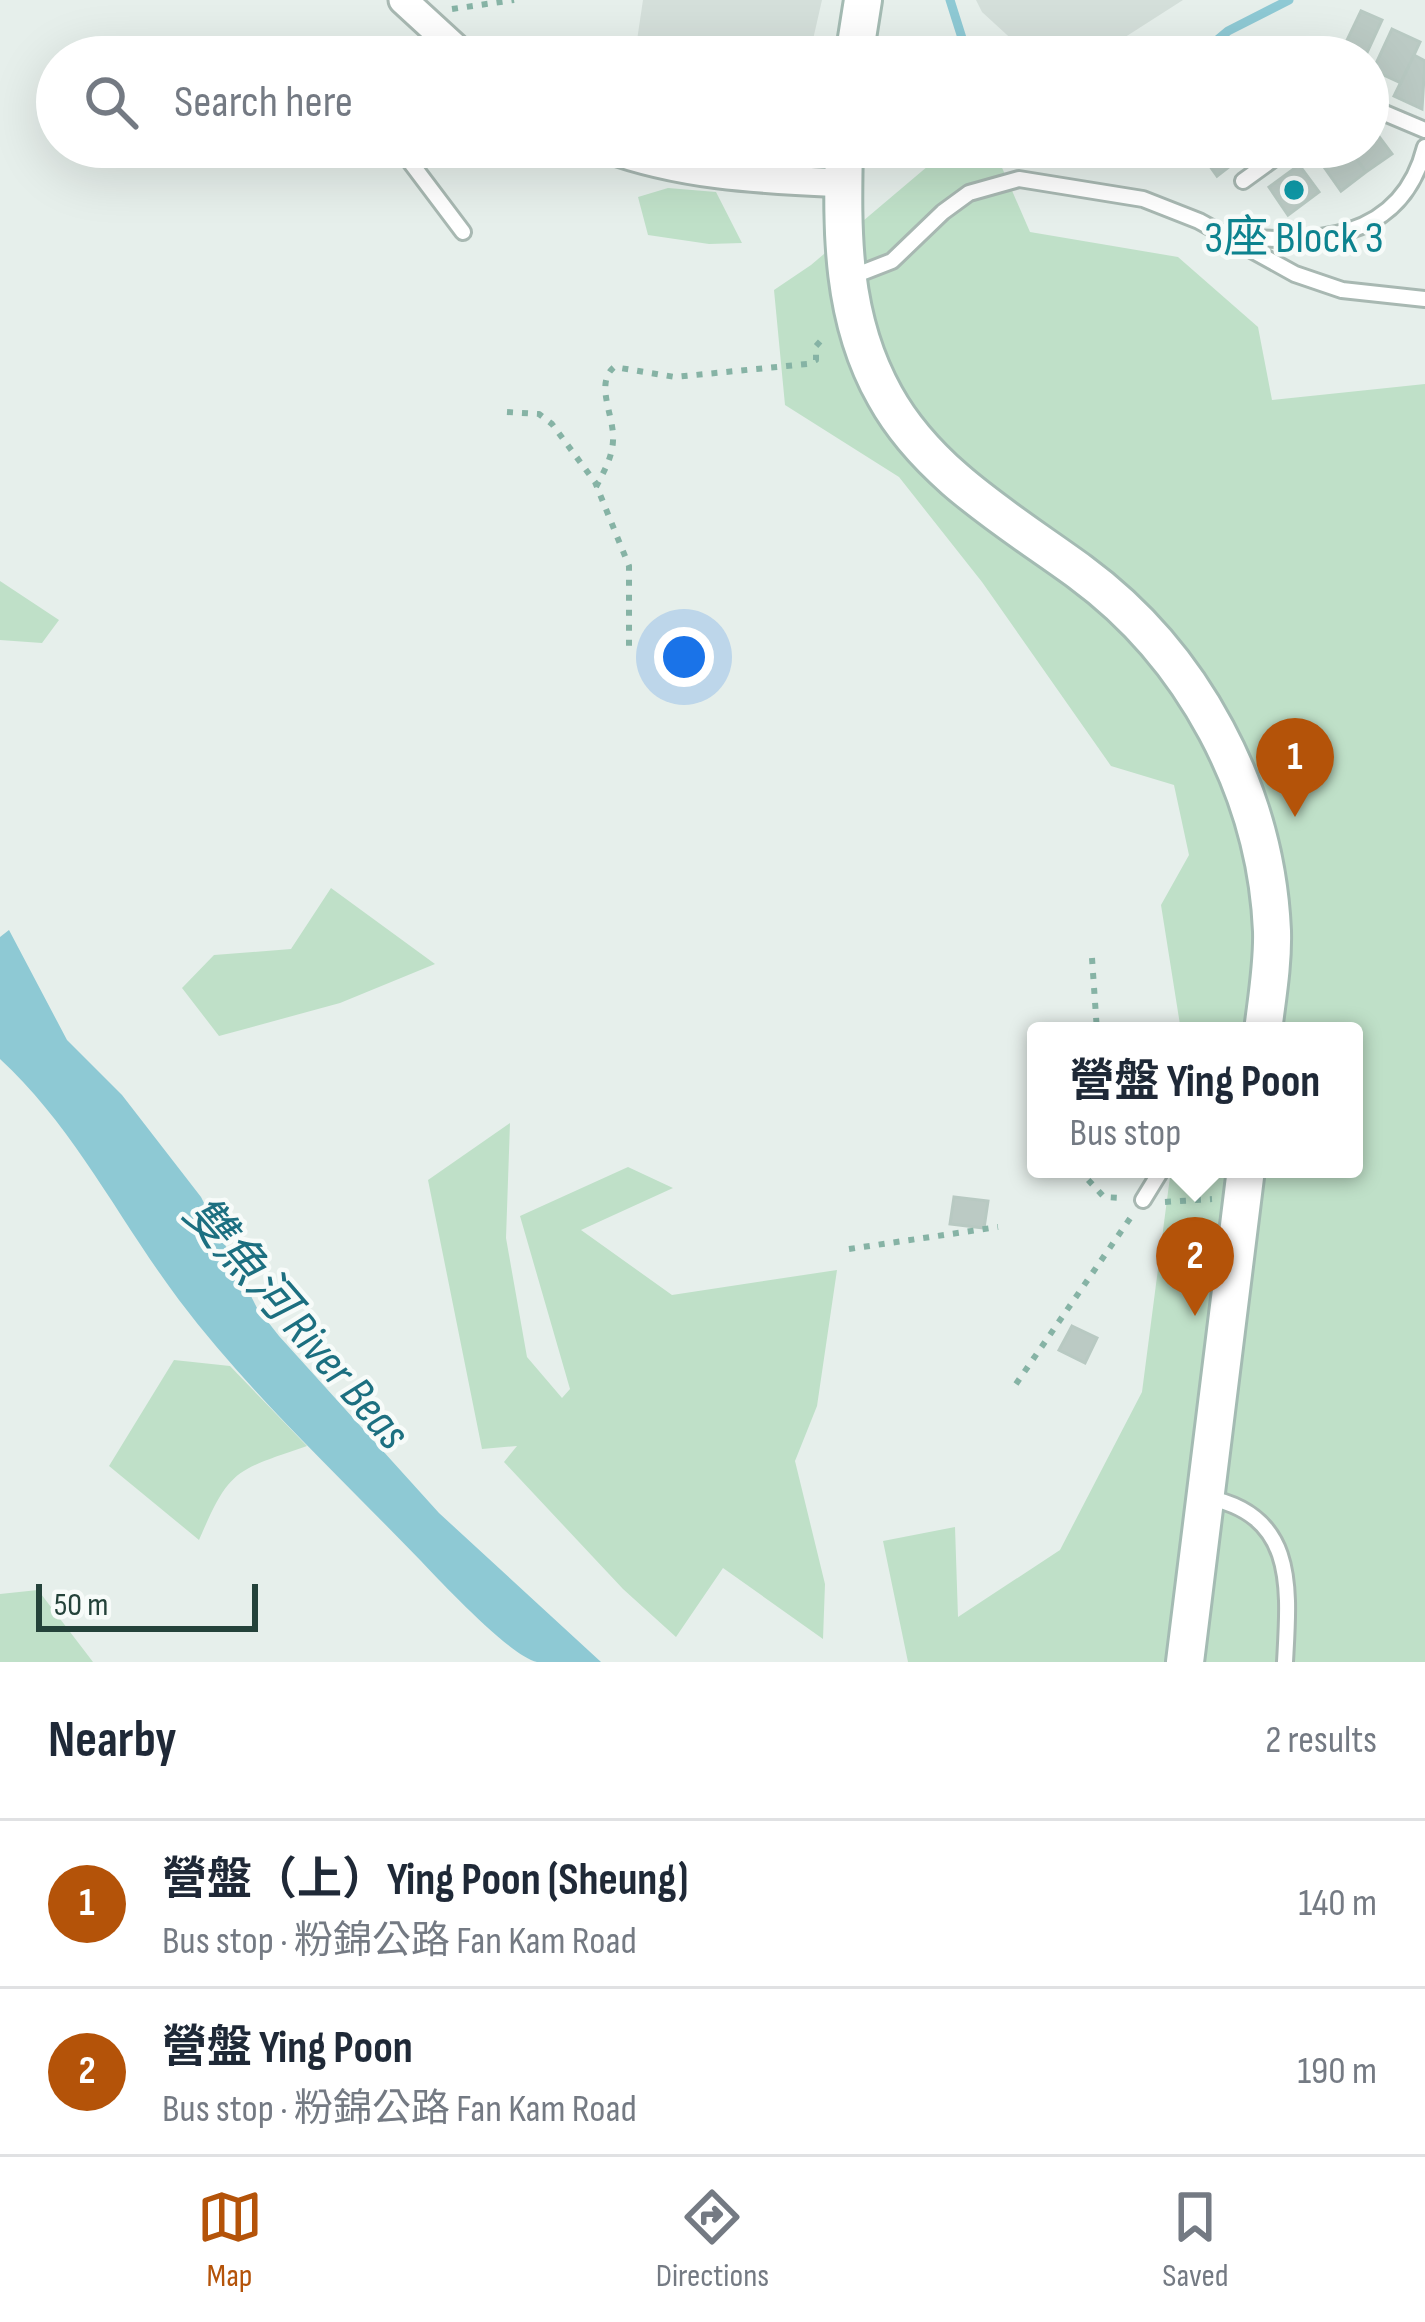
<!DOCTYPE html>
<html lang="en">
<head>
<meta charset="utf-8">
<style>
	body { margin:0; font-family:"Sofia Sans Condensed","Noto Sans TC",sans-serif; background:#f6f6f7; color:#1f2937 }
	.scale { position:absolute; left:36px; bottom:30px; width:222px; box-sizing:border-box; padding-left:12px; border:6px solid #24423a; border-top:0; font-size:33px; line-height:42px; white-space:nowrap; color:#24423a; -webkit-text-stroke:9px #f7fbf9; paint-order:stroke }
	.you { position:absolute; left:684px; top:657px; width:42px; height:42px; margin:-30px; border:9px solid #fff; border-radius:50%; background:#1a73e8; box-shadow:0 0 0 18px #1a73e833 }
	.badge { display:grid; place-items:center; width:78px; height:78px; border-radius:50%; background:#b45309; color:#fff; font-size:39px; font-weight:700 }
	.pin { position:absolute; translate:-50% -99px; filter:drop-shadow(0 3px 6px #0008) }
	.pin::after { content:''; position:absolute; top:63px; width:42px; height:36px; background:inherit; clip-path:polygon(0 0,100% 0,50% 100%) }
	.popup { position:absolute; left:1027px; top:1022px; width:336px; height:156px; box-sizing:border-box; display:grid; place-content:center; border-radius:12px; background:#fff; filter:drop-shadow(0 3px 9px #0005); font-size:39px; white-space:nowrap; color:#747a83 }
	.popup b { font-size:45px; color:#1f2937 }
	.popup::after { content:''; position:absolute; left:50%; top:100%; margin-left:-24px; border:24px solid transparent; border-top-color:#fff }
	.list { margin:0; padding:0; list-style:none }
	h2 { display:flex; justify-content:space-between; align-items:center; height:156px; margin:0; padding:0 48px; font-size:51px }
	h2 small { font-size:39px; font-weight:400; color:#747a83 }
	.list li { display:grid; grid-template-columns:78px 1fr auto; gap:36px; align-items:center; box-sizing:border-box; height:168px; padding:0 48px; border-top:3px solid #e0e1e3 }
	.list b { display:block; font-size:45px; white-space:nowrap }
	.list p { margin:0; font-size:39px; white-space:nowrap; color:#747a83 }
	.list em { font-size:39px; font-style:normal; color:#747a83 }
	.icon { flex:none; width:66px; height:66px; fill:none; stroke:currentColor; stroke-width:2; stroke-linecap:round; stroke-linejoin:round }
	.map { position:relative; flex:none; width:1425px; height:1662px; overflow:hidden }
	.search { position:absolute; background:#fff; box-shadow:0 12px 48px #0002; left:36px; right:36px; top:36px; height:132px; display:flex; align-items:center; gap:30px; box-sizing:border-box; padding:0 42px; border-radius:66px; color:#747a83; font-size:45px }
	.sheet { height:492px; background:#fff }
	nav { display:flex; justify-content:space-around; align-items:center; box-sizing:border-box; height:168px; border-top:3px solid #e0e1e3; background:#fff; font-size:33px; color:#747a83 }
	nav a { display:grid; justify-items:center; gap:6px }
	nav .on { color:#b45309 }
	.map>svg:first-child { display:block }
</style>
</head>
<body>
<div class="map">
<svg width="1425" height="1662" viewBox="0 0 1425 1662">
	<rect width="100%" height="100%" fill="#e6efeb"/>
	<path fill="#d4dfda" d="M643,0H822L809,57H661L636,47Z
		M976,0H1183L1094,57H1031L982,12Z"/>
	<path fill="#bfe0c8" d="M941,155L1000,163L1030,232L1178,257L1258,327L1272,400L1425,384V1662H908L883,1541L955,1527L958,1617L1060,1550L1142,1392L1171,1169H1354V1031H1181L1161,905L1189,855L1174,785L1111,766L982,582L899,477L785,405L774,290L811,265Z
		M668,188L716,192L742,243L709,244L648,235L638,197Z
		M0,581L59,620L42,643L0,640Z
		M331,888L435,964L340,1003L219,1036L182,988L214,955L291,949Z
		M510,1123L506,1238L527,1357L562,1398L570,1389L520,1216L628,1167L673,1188L581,1230L672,1295L837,1270L817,1406L795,1461L825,1584L823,1639L723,1568L676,1637L623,1589L504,1462L517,1446L482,1449L428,1180Z
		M174,1360L230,1366L307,1446C235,1471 230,1468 199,1540L109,1466Z
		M38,1590L93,1662H0V1594Z"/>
	<path fill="#8ec9d4" d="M9,930L67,1040L122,1095L201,1197L257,1308L279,1336L439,1513L601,1662C581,1662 556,1662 537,1662C510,1656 442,1583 421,1561C338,1475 251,1395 179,1300C119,1220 74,1127 0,1059V937Z"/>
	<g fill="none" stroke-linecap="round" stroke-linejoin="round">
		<path stroke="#8ec9d4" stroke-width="9" d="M950,0L968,57
			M1197,57L1228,31L1289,0"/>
	</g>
	<path fill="#bbcac4" stroke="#b8c9c2" stroke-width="3" d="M1361,11L1382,20L1365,57H1339Z
		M1392,29L1420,42L1401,83L1373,70Z
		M1414,55L1425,61L1422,109L1394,96Z
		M1368,122L1392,154L1366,172L1348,147H1368Z
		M1243,147L1247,153L1217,176L1197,148Z
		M1325,147H1348L1366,172L1341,191L1315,154Z
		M1299,165L1319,192L1288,215L1269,187Z
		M954,1197L988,1201L984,1228L950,1224Z
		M1072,1326L1097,1338L1085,1363L1059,1350Z"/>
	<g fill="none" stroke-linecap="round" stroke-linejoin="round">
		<g stroke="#a8b8b2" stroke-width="20">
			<path id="lane" d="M1368,106L1425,130
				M399,147L463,232
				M1243,181L1290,147
				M1231,236C1312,244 1401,243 1425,147
				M851,277L892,261L943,212L969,193L1019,179L1143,199L1199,221L1295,274L1342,290L1425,299
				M1143,1200L1162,1169
				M1205,1497C1297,1514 1289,1588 1285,1662"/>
		</g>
		<g stroke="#a8b8b2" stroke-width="33">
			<path id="street" d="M403,0L465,57
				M604,147C682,176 761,179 843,183"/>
		</g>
		<g stroke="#a4bbb3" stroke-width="42">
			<path id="secondary" d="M854,57L863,0
				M844,147C842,233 841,318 885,396C928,474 1010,521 1080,572C1193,655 1266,791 1272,931C1273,964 1267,998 1263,1031
				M1185,1662L1246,1169"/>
		</g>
		<path stroke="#86b3a5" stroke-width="6" stroke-dasharray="6 9" stroke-linecap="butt" d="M452,9L514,0
			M507,412L539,414L552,424L595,482L629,566V651
			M596,487C604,471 612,458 613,441C615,417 594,384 614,367L675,377L807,364L816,360V346L826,335
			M1092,958L1097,1031
			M1078,1169L1104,1197L1122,1198
			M1165,1202L1212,1199
			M849,1249L998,1227
			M1016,1384L1131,1217"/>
		<use href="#lane" stroke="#fff" stroke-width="14"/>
		<use href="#street" stroke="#fff" stroke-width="27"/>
		<use href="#secondary" stroke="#fff" stroke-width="36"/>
	</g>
	<circle fill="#0f9aa8" stroke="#f7fbf9" stroke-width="4.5" cx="1294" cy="190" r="12"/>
	<g text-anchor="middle" stroke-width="9" stroke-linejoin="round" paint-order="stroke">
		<g font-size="45" fill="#0d838f" stroke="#f7fbf9">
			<text x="1294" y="252">3座 Block 3</text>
		</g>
		<g font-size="48" font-style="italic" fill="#1c6f80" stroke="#f7fbf9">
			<text transform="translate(298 1322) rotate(49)" y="17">雙魚河 River Beas</text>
		</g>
	</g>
</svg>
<div class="scale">50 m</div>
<div class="you"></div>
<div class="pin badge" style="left:1295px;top:817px">1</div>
<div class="pin badge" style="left:1195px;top:1316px">2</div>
<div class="popup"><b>營盤 Ying Poon</b>Bus stop</div>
<div class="search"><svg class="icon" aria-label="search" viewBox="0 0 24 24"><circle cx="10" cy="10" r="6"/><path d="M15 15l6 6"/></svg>Search here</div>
</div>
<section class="sheet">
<h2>Nearby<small>2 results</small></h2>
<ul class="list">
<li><span class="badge">1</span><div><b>營盤（上）Ying Poon (Sheung)</b><p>Bus stop · 粉錦公路 Fan Kam Road</p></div><em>140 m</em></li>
<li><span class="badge">2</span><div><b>營盤 Ying Poon</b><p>Bus stop · 粉錦公路 Fan Kam Road</p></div><em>190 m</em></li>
</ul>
</section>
<nav>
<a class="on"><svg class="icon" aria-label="map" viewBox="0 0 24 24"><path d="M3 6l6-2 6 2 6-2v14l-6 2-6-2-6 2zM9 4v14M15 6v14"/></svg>Map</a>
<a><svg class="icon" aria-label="directions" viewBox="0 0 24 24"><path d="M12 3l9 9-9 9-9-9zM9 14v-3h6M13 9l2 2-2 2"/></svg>Directions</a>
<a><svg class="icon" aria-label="saved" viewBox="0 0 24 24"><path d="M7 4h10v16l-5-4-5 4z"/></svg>Saved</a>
</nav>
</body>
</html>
